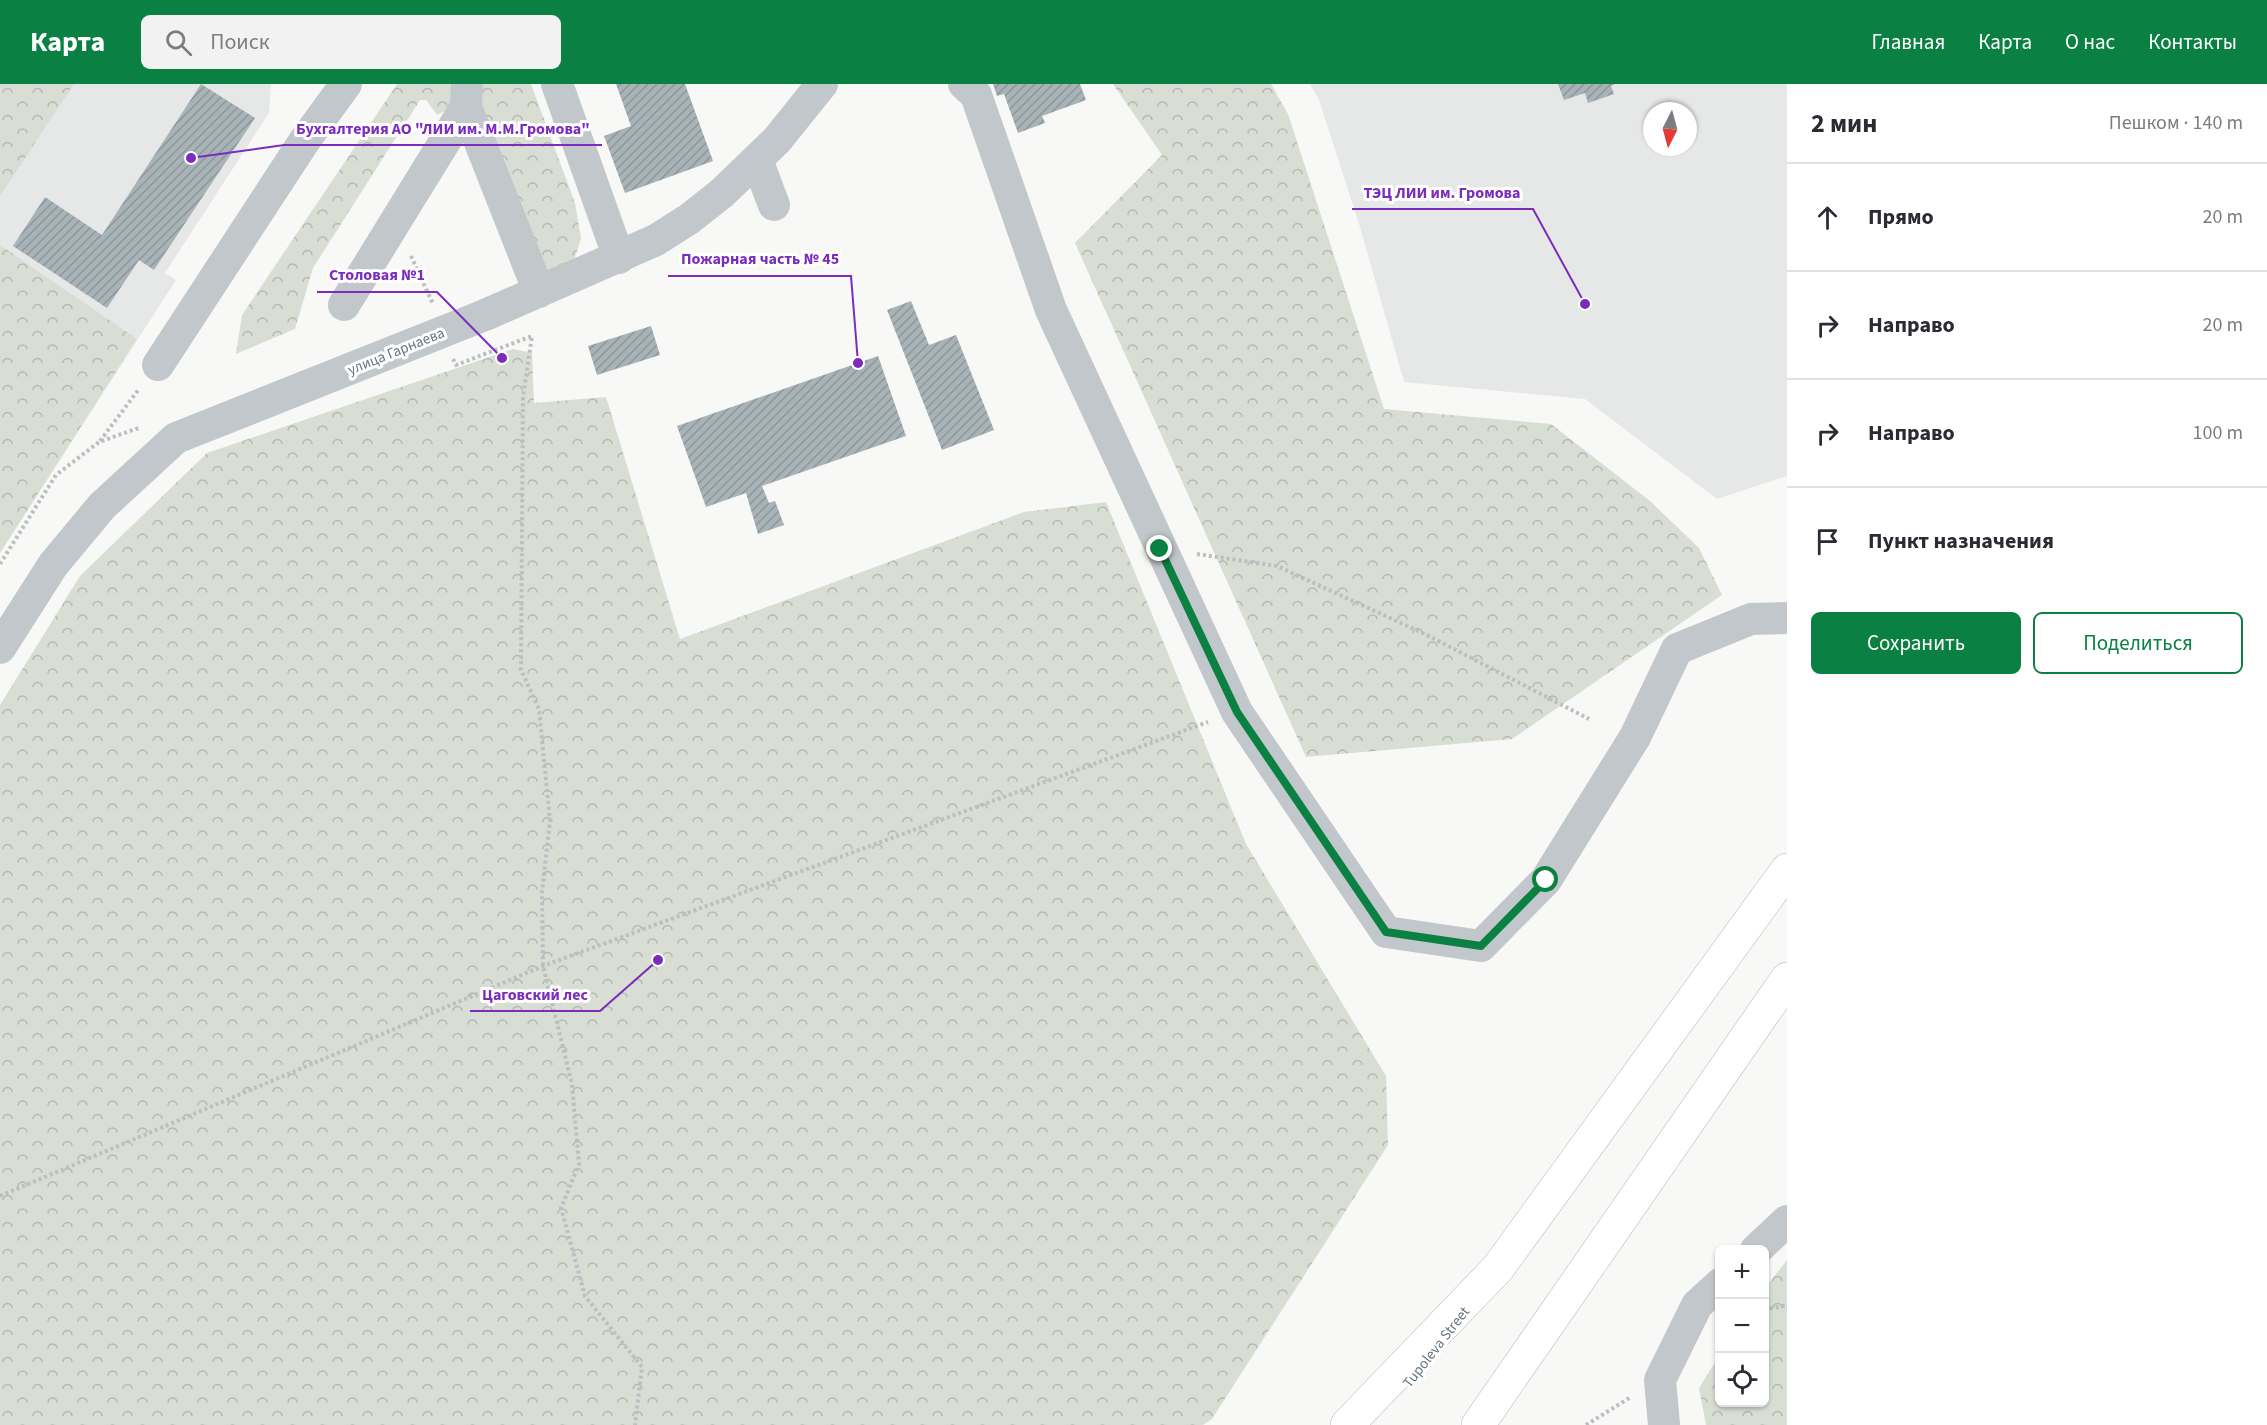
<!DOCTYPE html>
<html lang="ru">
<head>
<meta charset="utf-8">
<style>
	body { margin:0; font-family:"Source Sans 3",sans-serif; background:#f2f2f3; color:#2b2b33 }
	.controls { position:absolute; right:18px; bottom:18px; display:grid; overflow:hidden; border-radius:9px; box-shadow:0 2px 4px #0004 }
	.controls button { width:54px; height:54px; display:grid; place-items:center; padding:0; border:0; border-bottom:2px solid #e1e1e2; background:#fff; color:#2b2b33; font:30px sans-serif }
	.compass { position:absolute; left:1643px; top:18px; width:54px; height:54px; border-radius:50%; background:#fff; box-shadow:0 2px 4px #0004; rotate:186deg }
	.stop { position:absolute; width:18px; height:18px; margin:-14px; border:4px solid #0b8043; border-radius:50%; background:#fff }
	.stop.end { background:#0b8043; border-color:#fff; box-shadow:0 2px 6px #0008 }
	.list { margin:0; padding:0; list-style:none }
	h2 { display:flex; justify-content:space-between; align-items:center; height:78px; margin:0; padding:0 24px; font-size:26px }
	h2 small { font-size:20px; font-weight:400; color:#7c7c81 }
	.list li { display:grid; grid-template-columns:39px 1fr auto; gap:18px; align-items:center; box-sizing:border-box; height:108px; padding:0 24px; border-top:2px solid #e1e1e2 }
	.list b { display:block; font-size:22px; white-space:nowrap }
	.list em { font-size:20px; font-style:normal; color:#7c7c81 }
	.actions { display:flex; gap:12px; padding:18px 24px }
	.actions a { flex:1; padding:14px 0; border:2px solid #0b8043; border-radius:9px; text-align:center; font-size:21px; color:#0b8043 }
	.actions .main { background:#0b8043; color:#fff }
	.icon { flex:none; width:33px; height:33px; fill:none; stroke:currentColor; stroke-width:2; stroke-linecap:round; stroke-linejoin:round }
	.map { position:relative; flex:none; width:1787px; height:1341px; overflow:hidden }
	header { display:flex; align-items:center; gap:36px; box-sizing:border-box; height:84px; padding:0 30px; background:#0b8043; color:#fff }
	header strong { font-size:28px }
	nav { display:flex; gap:33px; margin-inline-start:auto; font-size:21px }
	.search { width:420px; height:54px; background:#f2f2f3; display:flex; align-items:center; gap:15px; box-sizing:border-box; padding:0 21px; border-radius:9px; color:#7c7c81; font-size:22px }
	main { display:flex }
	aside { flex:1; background:#fff }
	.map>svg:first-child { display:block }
</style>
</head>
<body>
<header>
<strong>Карта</strong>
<div class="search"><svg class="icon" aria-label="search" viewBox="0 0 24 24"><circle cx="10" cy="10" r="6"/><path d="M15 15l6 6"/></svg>Поиск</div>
<nav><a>Главная</a><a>Карта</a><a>О нас</a><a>Контакты</a></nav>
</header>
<main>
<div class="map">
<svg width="1787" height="1341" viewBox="0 0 1787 1341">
	<defs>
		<pattern id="forest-crowns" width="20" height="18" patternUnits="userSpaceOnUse" patternTransform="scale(1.5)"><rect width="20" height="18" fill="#d9ded5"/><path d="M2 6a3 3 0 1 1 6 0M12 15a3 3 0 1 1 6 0" fill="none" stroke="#b3b9b2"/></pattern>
		<pattern id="building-hatch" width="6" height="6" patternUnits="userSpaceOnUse" patternTransform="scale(1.5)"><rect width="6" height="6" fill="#a8b3b8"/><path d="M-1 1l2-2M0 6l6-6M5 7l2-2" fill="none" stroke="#8c969b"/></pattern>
	</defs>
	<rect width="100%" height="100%" fill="#f8f8f6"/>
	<path fill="#e6e8e7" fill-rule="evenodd" d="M0,0H271L269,29L165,189L176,196L0,469Z
		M1310,0H1787V392L1717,415L1585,315L1404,298L1360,143L1319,16ZM1652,27H1688V63H1652Z"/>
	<path fill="url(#forest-crowns)" d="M0,0H74L0,112Z
		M397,0H455L453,23L437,31L426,16H420L313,184L295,245L236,270L242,231Z
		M476,0H531L575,119L581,154L573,180L552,189L544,186L490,50Z
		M1113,0H1271L1288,30L1384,325L1551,340L1650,417L1699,464L1722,511L1512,655L1306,673L1075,159L1162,71Z
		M0,161L137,255L0,469Z
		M513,265L532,269L534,319L606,313L680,555L1024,428L1106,418L1246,760L1386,992L1388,1061L1212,1335L1203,1341H0V621L80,492L207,369Z
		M1787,1176V1341H1706L1699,1304L1719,1272L1720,1318H1764L1765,1204Z"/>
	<path fill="url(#building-hatch)" d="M201,0L255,34L154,186L139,176L107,224L13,162L45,113L102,151Z
		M616,0H685L713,77L625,109L604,52L631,42Z
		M993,0H1080L1086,16L1042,32L1045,39L1018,49L1004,10L997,12Z
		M1558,0H1615L1611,2L1614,10L1588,19L1585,9L1564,16Z
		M911,217L929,261L956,251L994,346L942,366L887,226Z
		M651,242L660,271L597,291L588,262Z
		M878,272L906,352L762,402L769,419L775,417L784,441L758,450L746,409L706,423L677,342Z"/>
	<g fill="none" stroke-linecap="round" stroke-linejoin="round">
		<g stroke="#b2b9bc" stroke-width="34">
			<path id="major" d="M1347,1341L1498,1184L1787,786
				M1478,1341L1787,895"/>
		</g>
		<path stroke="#bbbfc1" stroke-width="4" stroke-dasharray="3 3" stroke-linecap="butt" d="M411,172L433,220
			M453,275L456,281L532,252L523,313L521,586L539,625L550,737L542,808L543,882L572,1000L579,1080L561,1124L585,1212L642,1283L635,1341
			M100,357L139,305
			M1197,470L1277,482L1427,551L1589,635
			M0,480L56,391L99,358L139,344
			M0,1112L543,882L1208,638
			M1764,1226L1787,1221
			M1586,1341L1631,1313"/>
		<path stroke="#c1c7ca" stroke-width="32" d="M467,0L466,23L539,208
			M557,0L619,174
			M964,0L976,11L1051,226L1237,628L1386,848L1481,862L1546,796L1635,653L1677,565L1751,535L1787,534
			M757,76L774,121
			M344,221L466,23
			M158,281L305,56L346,0
			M0,564L53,481L102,422L176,354L485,231L656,156L689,135L722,109L777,56L822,0
			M1756,1166L1787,1137
			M1664,1341L1660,1296L1697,1221L1720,1200"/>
		<use href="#major" stroke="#fff" stroke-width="33"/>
	</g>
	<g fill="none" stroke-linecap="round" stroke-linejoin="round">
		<path stroke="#0b8043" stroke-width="8" d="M1160,465L1237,628L1386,848L1481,862L1546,796"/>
	</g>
	<g text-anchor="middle" stroke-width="6" stroke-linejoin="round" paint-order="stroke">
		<g font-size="15" fill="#627782" stroke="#fff">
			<text transform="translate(396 267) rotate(-22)" y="5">улица Гарнаева</text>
			<text transform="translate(1436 1263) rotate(-52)" y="5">Tupoleva Street</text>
		</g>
	</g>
	<path fill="none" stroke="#7b2cbf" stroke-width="2" d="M191 74L284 61H602M1585 220L1533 125H1352M858 279L851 192H668M502 274L437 208H317M658 876L600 927H470"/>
	<g fill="#7b2cbf" stroke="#fff" stroke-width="2">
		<circle cx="191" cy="74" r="6"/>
		<circle cx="1585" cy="220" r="6"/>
		<circle cx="858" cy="279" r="6"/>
		<circle cx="502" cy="274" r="6"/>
		<circle cx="658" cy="876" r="6"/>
	</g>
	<g font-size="16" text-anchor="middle" font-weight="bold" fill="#7b2cbf" stroke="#fff" stroke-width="6" stroke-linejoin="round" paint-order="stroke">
		<text x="443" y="50">Бухгалтерия АО "ЛИИ им. М.М.Громова"</text>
		<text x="1442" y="114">ТЭЦ ЛИИ им. Громова</text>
		<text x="760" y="180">Пожарная часть № 45</text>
		<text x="377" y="196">Столовая №1</text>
		<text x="535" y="916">Цаговский лес</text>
	</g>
</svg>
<div class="controls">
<button>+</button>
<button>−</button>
<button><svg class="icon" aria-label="locate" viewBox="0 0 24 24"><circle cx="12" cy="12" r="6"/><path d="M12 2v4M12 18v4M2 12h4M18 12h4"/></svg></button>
</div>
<svg class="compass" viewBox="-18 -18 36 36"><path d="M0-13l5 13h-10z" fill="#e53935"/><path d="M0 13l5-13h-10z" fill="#7c7c81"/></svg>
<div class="stop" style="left:1546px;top:796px"></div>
<div class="stop end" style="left:1160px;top:465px"></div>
</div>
<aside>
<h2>2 мин<small>Пешком · 140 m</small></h2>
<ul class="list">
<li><svg class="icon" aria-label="ahead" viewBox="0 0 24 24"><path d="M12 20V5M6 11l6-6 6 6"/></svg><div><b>Прямо</b></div><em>20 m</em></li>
<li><svg class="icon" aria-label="right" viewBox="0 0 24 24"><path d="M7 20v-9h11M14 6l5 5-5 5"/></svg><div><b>Направо</b></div><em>20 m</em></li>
<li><svg class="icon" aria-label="right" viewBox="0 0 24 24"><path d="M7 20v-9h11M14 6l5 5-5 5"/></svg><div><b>Направо</b></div><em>100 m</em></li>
<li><svg class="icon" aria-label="arrive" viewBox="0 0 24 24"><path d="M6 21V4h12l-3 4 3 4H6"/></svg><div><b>Пункт назначения</b></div></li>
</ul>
<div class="actions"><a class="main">Сохранить</a><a>Поделиться</a></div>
</aside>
</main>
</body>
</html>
